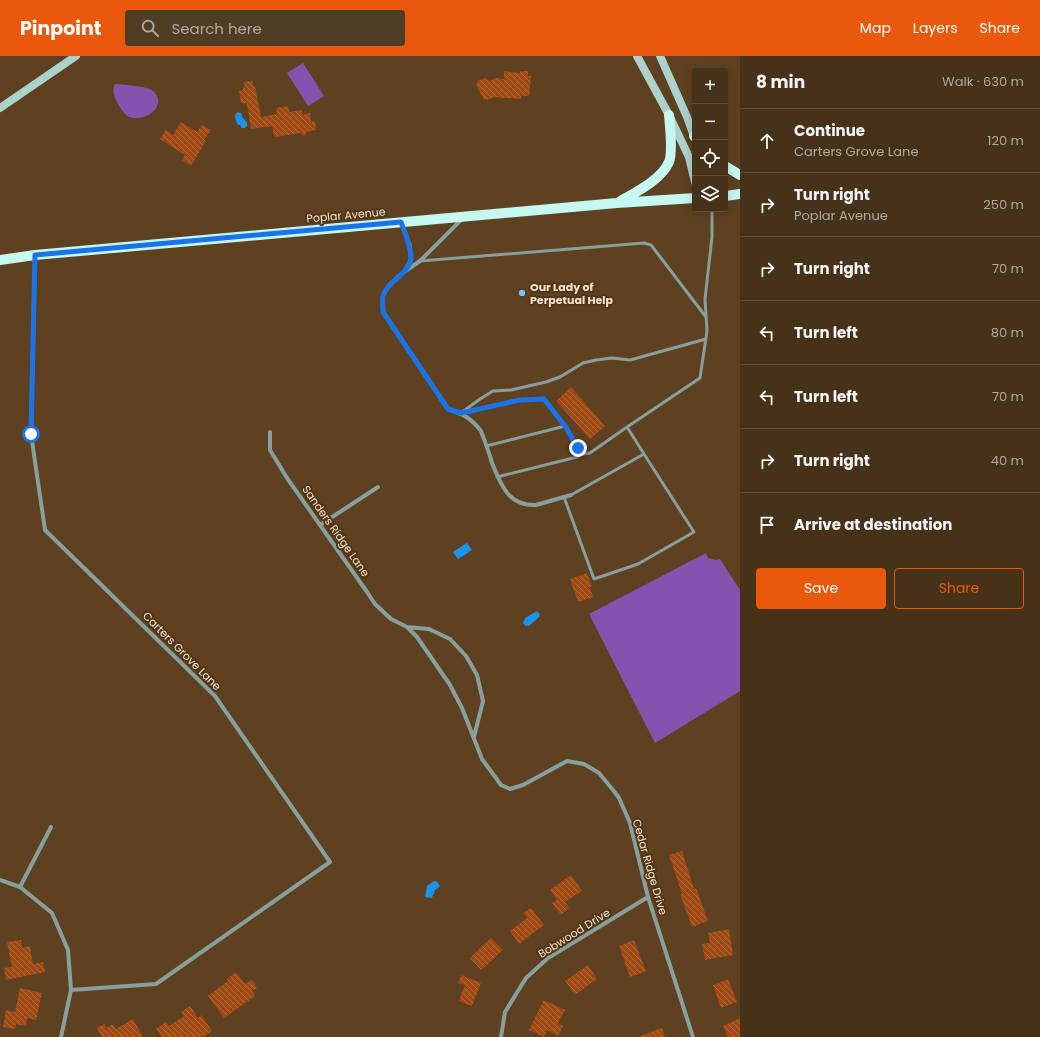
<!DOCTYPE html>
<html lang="en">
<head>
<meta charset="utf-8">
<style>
	body { margin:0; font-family:Poppins,sans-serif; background:#503d26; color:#f1f3f6 }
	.controls { position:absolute; right:12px; top:12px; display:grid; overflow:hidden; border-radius:4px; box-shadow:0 2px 10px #0003 }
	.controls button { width:36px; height:36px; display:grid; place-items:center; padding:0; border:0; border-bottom:1px solid #5e4c38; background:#463119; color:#f1f3f6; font:20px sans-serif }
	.stop { position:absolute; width:12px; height:12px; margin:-9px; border:3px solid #1a73e8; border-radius:50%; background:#fff }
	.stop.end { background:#1a73e8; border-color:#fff; box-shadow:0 1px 4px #0008 }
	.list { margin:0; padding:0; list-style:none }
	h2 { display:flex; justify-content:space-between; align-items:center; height:52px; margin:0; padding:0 16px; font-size:17px }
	h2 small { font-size:13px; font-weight:400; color:#b0a9a2 }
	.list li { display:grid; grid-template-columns:26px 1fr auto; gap:12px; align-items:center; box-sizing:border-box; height:64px; padding:0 16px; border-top:1px solid #5e4c38 }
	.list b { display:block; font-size:15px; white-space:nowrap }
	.list p { margin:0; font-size:13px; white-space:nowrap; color:#b0a9a2 }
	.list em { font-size:13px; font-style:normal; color:#b0a9a2 }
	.actions { display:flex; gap:8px; padding:12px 16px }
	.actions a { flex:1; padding:9px 0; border:1px solid #ea580c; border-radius:4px; text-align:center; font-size:14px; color:#ea580c }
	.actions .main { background:#ea580c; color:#fff }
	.icon { flex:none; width:22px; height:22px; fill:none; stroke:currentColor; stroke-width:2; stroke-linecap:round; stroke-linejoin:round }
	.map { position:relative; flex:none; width:740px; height:981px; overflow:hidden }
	header { display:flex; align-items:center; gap:24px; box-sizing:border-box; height:56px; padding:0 20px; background:#ea580c; color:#fff }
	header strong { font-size:19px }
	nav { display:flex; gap:22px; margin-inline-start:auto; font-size:14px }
	.search { width:280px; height:36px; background:#503d26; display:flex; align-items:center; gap:10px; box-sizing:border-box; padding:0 14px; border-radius:4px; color:#b0a9a2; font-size:15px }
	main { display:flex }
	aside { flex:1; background:#463119 }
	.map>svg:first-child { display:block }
</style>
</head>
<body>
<header>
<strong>Pinpoint</strong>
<div class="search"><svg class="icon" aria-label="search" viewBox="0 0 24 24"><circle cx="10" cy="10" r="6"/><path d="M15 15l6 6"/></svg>Search here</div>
<nav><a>Map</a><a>Layers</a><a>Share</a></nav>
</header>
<main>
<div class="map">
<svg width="740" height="981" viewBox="0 0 740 981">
	<defs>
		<pattern id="water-ripples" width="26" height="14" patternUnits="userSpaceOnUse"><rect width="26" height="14" fill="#1a95ed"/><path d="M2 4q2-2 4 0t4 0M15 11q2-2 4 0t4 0" fill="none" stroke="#287db9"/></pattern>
		<pattern id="building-back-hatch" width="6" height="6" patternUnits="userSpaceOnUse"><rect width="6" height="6" fill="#a04912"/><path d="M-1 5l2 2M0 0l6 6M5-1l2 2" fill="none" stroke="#b26c3f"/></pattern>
	</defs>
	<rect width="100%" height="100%" fill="#5e4121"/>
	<path fill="#8453ae" d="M303,7L324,40L308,50L287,17Z
		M115,28H117C125,29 147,30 153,35C155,36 156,39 157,40C164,56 138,68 126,59C122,55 119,50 117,46C114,41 112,34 115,28Z
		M706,497L708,502L716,504L720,503L740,534V635L655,687L589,558Z"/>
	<path fill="url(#water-ripples)" d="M237,56L241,57L243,62C245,65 248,66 247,70L245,72H241V70L240,69H238L236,65L235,60Z
		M467,487L472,494L458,503L453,496Z
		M537,555L540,558L539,561L529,570H526L523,567L525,562Z
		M434,825H436L440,830L435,834L434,838H433L432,842L425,841L427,830Z"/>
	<path fill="url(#building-back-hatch)" d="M504,15L520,17V15H528V20H531L529,40H521V43L494,41L487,44L486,43L484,44L476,28L478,27L477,25L485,22L486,24L487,23L489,25L495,22L504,23Z
		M253,25V30H255L261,61L277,58L276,52L288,50L289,56L302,54V59L310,57L311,66L315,65L316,74L307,76L304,80L301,77L275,81V80H274L272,70L251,73L247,49L246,47H241L239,35L243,34V31H245L244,26Z
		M181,66L197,76L202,69L211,74L204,84L206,85L191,110L182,104L185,99L160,83L166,74L173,79Z
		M571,331L605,370L590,383L556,345Z
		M587,517L592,530L590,531L593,541L578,546L570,523Z
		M682,795L694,833L696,832L708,865L692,871L680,838H682L669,799Z
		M571,819L582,835L565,846L569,852L561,859L552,847L557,844L550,834Z
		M531,852L544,869L519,888L510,875L527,862L523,857Z
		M729,873L733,899L705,904L702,888L710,887L708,877Z
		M491,882L503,894L481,914L470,902Z
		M21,884L22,892L30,890L33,908L43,906L45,916L6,924L4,912L12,911L7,886Z
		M634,884L646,915L630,921L619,890Z
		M588,909L597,923L575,939L565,925Z
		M236,916L245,928L252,924L257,932L252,935L255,940L224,962L208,940L228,925L227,923Z
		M461,919L481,927L472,950L459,945L465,929L458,927Z
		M728,923L737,946L721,952L713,929Z
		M20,932L42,937L36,964L27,962L26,970L16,968L15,973L3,971L6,954L15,956Z
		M544,944L565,954L558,967L563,970L558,980L547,974L544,981L529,974Z
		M190,950L198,962L201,959L212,975L203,981H162L156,973L166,966L169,970L184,960L181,956Z
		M740,962V981H728L723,970Z
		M133,963L143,981H102L97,972L104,968L107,972L113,968L116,973Z
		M662,972L665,981H640V980Z"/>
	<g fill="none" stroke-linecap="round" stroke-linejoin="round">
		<path stroke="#88a09d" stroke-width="3" d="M420,205L644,187L651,189L706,261
			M461,357L480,343L493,335L511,334L546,326L560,321L583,307L596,304L612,302L630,304L706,283
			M463,357L520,344L544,343L565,370L582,398
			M486,390L565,370
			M644,398L627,371L700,322L707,275L705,243L712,181V153
			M497,421L577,401L582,398L590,397L627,371
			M564,441L594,523L638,508L694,476L644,398L571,439"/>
		<path stroke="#88a09d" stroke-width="4" d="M401,166L410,190L411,204L404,216L420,205L462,163
			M35,199L31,378L45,474L215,640L330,806L156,928L71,934
			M404,216L391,227L383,239V256L448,353C463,358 471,362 481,375C485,386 489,396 492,407C501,429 508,450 536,449L571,439
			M270,376V394L287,422L367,536L375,548L391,563L407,571
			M320,469L378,431
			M474,681L483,645L477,619L466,600L450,583L429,573L407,571L417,581L450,629L462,652L482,703L501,729L510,733L523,729L567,705L584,708L599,717L613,734L619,742L630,767L648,841L693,981
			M0,824L20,831L52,857L68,894L71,934L61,981
			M20,831L51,771
			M501,981L505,956L526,922L548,902L648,841"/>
		<path stroke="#abd2cd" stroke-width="8" d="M637,0L669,59L689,101L695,126
			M660,0L687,61L695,83
			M0,52L76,0"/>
		<path stroke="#c6f8f2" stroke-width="10" d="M694,80L695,81
			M725,110L740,119
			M725,140L740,138
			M619,146C636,136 661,124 669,106C673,97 670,70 669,59
			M0,204L35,199L617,147L695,142"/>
	</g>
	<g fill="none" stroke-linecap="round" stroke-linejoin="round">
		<path stroke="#1a73e8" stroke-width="5" d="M31,378L35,199L401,166C405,177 411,190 411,202C410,218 386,226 383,240C382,244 383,251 383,256L448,353L461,357L520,344L544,343L565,370L578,392"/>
	</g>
	<circle fill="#7dbef9" stroke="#523616" stroke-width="1.5" cx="522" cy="237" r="4"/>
	<g text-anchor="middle" stroke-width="4" stroke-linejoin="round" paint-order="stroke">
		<g font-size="11" fill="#f4e3d1" stroke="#523616">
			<text transform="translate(346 159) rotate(-5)" y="4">Poplar Avenue</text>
			<text transform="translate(336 475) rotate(55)" y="4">Sanders Ridge Lane</text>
			<text transform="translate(182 595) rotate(45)" y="4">Carters Grove Lane</text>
			<text transform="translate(650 811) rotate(74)" y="4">Cedar Ridge Drive</text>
			<text transform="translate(574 877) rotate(-32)" y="4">Bobwood Drive</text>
		</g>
		<g font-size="11" font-weight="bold" fill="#f4e3d1" stroke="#523616" text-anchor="start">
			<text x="530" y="235">Our Lady of<tspan x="530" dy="13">Perpetual Help</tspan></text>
		</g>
	</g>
</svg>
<div class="controls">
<button>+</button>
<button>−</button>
<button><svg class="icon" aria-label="locate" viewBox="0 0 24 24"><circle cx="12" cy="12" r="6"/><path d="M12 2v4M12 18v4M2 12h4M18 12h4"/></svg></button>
<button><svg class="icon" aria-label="layers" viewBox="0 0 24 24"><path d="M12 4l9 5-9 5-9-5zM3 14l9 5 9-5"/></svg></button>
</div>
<div class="stop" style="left:31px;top:378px"></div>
<div class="stop end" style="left:578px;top:392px"></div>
</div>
<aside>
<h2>8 min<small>Walk · 630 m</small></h2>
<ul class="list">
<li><svg class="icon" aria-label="ahead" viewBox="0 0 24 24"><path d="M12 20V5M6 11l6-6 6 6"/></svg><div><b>Continue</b><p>Carters Grove Lane</p></div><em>120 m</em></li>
<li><svg class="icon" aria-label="right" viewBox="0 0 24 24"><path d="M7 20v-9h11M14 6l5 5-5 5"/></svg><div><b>Turn right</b><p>Poplar Avenue</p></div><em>250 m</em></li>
<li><svg class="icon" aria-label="right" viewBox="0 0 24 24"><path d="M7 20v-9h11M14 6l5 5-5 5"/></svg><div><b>Turn right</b></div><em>70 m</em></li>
<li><svg class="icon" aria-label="left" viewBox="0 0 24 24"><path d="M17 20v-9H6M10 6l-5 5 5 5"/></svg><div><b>Turn left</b></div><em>80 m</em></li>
<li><svg class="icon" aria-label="left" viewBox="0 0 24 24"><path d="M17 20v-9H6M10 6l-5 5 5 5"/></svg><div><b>Turn left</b></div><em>70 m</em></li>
<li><svg class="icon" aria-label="right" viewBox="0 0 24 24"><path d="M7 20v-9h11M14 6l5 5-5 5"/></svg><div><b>Turn right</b></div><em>40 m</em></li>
<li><svg class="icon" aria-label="arrive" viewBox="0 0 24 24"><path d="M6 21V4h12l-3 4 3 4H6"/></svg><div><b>Arrive at destination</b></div></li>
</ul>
<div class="actions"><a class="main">Save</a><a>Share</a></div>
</aside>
</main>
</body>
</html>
